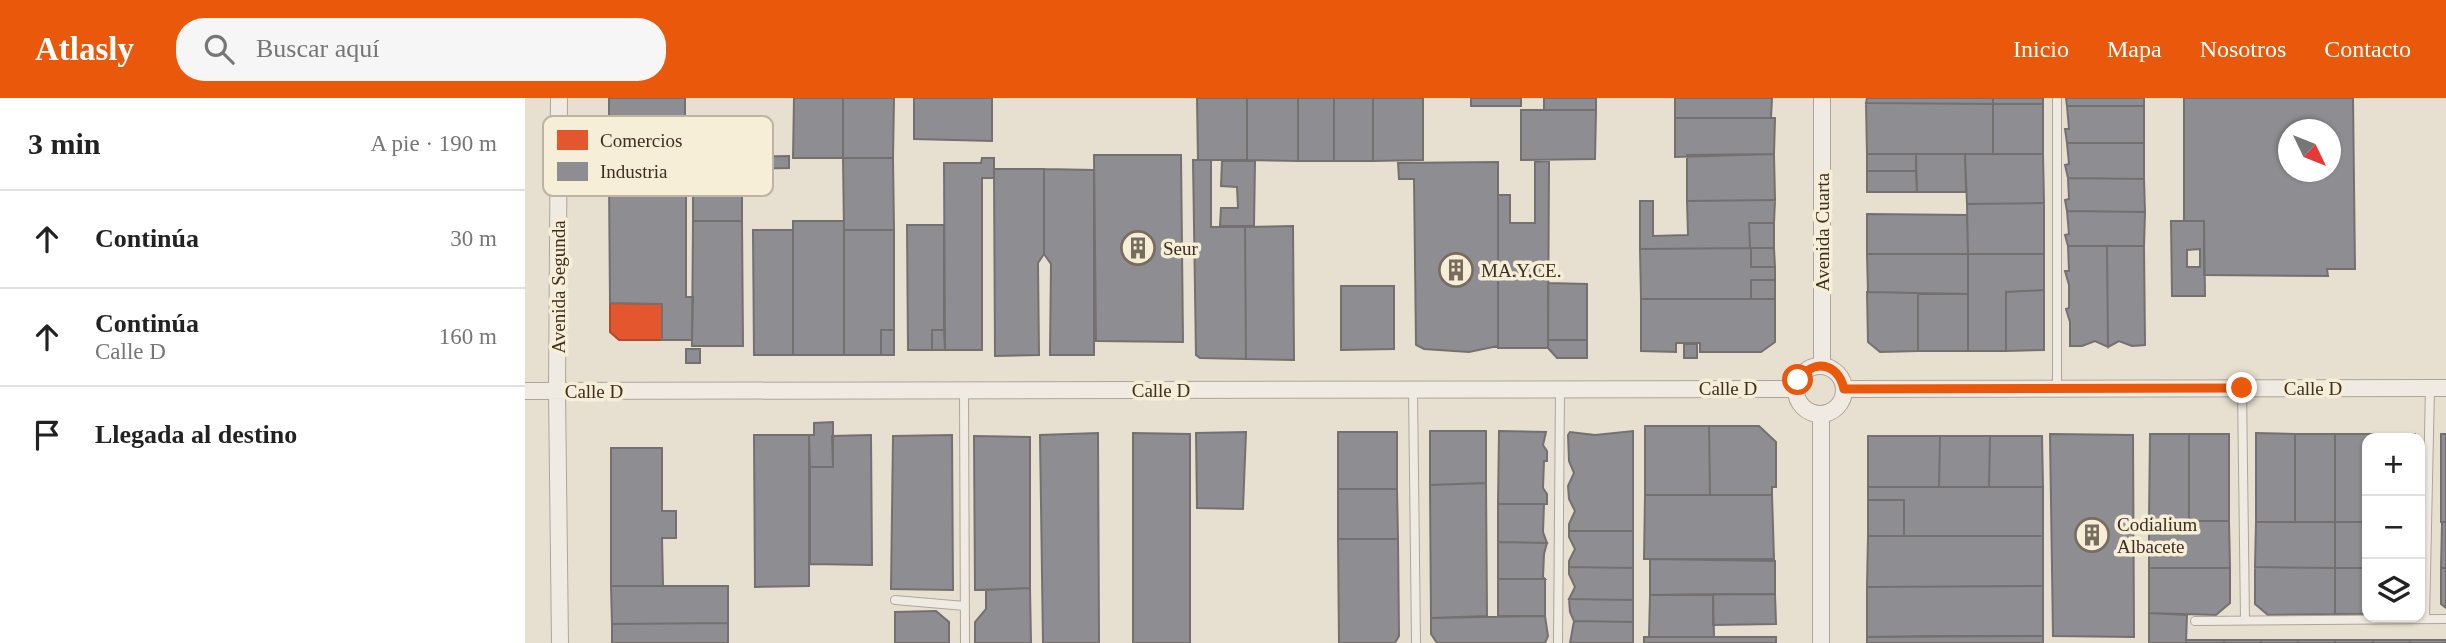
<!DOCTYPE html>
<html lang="es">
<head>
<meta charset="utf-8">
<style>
	body { margin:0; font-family:Georgia,serif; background:#f6f6f6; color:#222 }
	.controls { position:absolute; right:21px; bottom:21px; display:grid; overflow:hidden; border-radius:14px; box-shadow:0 2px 5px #0004 }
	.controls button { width:63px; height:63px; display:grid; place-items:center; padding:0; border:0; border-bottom:2px solid #e0e0e0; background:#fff; color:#222; font:35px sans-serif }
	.compass { position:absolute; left:1753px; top:21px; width:63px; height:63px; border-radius:50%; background:#fff; box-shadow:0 2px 5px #0004; rotate:133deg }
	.stop { position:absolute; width:21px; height:21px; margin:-16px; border:5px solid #ea580c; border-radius:50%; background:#fff }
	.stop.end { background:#ea580c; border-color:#fff; box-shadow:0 2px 7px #0008 }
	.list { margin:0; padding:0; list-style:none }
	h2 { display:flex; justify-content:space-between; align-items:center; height:91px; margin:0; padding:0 28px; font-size:30px }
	h2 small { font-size:23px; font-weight:400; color:#767676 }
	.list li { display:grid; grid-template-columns:46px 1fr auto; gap:21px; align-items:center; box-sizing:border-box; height:98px; padding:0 28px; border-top:2px solid #e0e0e0 }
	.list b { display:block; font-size:26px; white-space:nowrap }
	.list p { margin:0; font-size:23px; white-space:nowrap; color:#767676 }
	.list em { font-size:23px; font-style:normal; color:#767676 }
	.icon { flex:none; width:38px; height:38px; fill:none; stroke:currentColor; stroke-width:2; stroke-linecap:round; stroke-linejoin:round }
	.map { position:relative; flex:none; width:1921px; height:545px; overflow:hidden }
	header { display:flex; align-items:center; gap:42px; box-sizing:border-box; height:98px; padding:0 35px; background:#ea580c; color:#fff }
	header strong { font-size:33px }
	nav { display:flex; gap:38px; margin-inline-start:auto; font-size:24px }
	.search { width:490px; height:63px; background:#f6f6f6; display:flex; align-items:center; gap:18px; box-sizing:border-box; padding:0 24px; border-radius:28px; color:#767676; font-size:26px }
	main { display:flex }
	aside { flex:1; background:#fff }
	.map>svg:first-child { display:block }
</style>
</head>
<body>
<header>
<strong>Atlasly</strong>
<div class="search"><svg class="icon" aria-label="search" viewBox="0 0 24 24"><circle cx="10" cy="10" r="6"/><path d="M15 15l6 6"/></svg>Buscar aquí</div>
<nav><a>Inicio</a><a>Mapa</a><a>Nosotros</a><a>Contacto</a></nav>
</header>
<main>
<aside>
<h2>3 min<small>A pie · 190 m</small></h2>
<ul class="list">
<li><svg class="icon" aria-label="ahead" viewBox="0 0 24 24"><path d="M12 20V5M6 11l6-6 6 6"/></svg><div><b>Continúa</b></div><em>30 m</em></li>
<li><svg class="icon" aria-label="ahead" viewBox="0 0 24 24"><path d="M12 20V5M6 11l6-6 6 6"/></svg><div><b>Continúa</b><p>Calle D</p></div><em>160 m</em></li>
<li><svg class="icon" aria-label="arrive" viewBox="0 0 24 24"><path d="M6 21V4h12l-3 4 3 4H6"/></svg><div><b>Llegada al destino</b></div></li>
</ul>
</aside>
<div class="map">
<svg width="1921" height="545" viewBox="0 0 1921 545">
	<rect width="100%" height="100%" fill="#e7e0d1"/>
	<path fill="#e4572e" stroke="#b24b2a" stroke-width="2" d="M85,205L137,206V242H94L85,234Z"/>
	<path fill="#8d8d92" stroke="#757070" stroke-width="2" fill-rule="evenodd" d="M84,0H160V19H131V80H84Z
		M269,0H318V60H268Z
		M318,0H369L368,60H318Z
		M389,0H467V43L389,41Z
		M672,0H722V62H673Z
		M722,0H773V63L722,62Z
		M773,0H809V63H773Z
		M809,0H848V63H809Z
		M848,0H898V62L848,63Z
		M946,0H996V8H946Z
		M1019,0H1071V12H1019Z
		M1150,0H1247L1246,20H1150Z
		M1342,0H1468V6L1341,5Z
		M1468,0H1518V6H1468Z
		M1541,0H1619V8H1542Z
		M1659,0H1828L1830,171H1802L1803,178L1679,177V123H1659ZM1764,32H1806V74H1764Z
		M1341,5L1468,6V56H1342Z
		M1468,6H1518V56H1468Z
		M1542,8H1619V45H1542L1540,31H1544Z
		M996,12H1071L1070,61L996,62Z
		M1150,20H1250L1249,56L1150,59Z
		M1542,45H1619V81L1543,80L1540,67L1544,66Z
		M1249,56L1250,102L1162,103V57Z
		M1342,56H1391V73H1342Z
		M1391,56H1440L1441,94H1392Z
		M1440,56H1518L1519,105L1442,106Z
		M569,57H656L658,244L571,243Z
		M264,58V70L217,71V59Z
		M318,60H368L369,132H319Z
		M457,60H469V80H457V252H420L419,65H456Z
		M168,61H217V123H168Z
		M668,62H686V129H720L721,261L675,260L671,257Z
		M697,63H730L729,128H695L696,110H713L712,89L696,88Z
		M1024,63L1023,250H973V97H985V125H1010V64Z
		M973,64V248L944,254L899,251L891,247L889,81H874L873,65Z
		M469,71H519V156L513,165L514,257L470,258Z
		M519,71L569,72V257H525L526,166L519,156Z
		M1342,73H1391L1392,94H1342Z
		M84,80H161V199H168L167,242H137V206L85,205Z
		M1543,80L1619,81L1620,114L1542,113L1540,102L1544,101Z
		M1250,102L1249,125H1224L1225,150L1115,151V103H1128V138L1163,137L1162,103Z
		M1519,105V156H1443L1442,106Z
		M1542,113L1620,114L1619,148H1543L1540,137L1544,136Z
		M1342,116L1442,117L1443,156H1342Z
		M168,123H217L218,248H167Z
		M268,123H319V257H268Z
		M1646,123H1679L1680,198H1647ZM1675,151V169H1662V152Z
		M1224,125H1249V150H1225Z
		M382,127H419V232H407V252H383Z
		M768,128L769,262L721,261L720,129Z
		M228,132H268V257H229Z
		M319,132H369V232H356V257H319Z
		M1543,148H1582L1583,249L1570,243L1557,248H1545V224L1541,211L1544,210V187L1540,173H1544Z
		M1582,148H1619L1620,247L1607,248L1594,243L1583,249Z
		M1226,150V169H1250V182H1226V201H1116L1115,151Z
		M1226,150H1249L1250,169H1226Z
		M1342,156H1443V196L1343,194Z
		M1443,156H1519V192L1481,194V253H1443Z
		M1226,182H1250V201H1226Z
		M1023,185L1062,186V242H1023Z
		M816,188H869V251L816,252Z
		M1519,192V252L1481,253V194Z
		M1342,194L1393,195V253L1355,254L1343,244Z
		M1393,195L1443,196V253H1393Z
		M1116,201H1250V244L1236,254H1175V245H1151V254L1116,253Z
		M356,232H369V257H356Z
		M407,232H419L420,252H407Z
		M1023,242H1062V260H1032L1023,250Z
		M1159,246H1172V260H1159Z
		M161,251H175V265H161Z
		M308,324V369H285L284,337H289V325Z
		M1120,328H1184L1185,397H1120Z
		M1184,328H1234L1251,344V389H1247V397H1185Z
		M905,333H961V385L905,387Z
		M974,333L1021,334L1018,347L1022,353V363H1019L1018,390L1022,396V406H973Z
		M1108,333V433H1044V426L1050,413L1044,401L1043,388L1049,375L1044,363L1043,337L1045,334L1070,337Z
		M721,334L718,411L672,410L671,335Z
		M813,334H872V391H813Z
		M573,335L574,545H518L515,337Z
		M608,335L665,336V545H608Z
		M1731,335L1770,336V424H1731Z
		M1525,336L1608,337L1609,539L1528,538Z
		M1625,336H1664V423H1624Z
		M1664,336H1704V423H1664Z
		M1770,336H1810V424H1770Z
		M1810,336H1850V340H1842V424H1810Z
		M1850,336H1890V340H1850Z
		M1916,336H1921V424H1916Z
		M229,337H284V488L230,489Z
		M346,337L347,467L285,466V369H308L307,338Z
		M427,337L428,492L366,491L368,338Z
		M449,338L505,339V490L450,492Z
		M1343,338H1415L1414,389H1343Z
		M1415,338H1465L1464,389H1414Z
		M1465,338H1517L1518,389H1464Z
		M86,350H137V413H151V440H137L138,488H86Z
		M961,385L962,518L906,520L905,387Z
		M1343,389H1518V438H1379V402H1343Z
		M813,391H872L873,441H813Z
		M1120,397H1247L1249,461H1119Z
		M1343,402H1379V438H1343Z
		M973,406H1019L1018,434L1022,445L973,444Z
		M1624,423H1704L1705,470H1624Z
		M1731,424H1810V470L1730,469Z
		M1810,424H1842V470H1810Z
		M1917,424H1921V470H1916Z
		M1044,433H1108V470L1044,469V463L1050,451L1044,439Z
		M1343,438H1518V488L1342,489Z
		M813,441H873L874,538L870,545H814Z
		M973,444L1022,445L1019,456L1018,479L1020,481H973Z
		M1125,461L1250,463V496L1125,497Z
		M1044,469L1108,470V502L1044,501L1050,489L1044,476Z
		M1730,469L1810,470V516L1743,517L1730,506Z
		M1624,470H1705V505L1691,517L1624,515Z
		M1810,470H1842V516H1810Z
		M1916,470H1921V510L1916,506Z
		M973,481H1020V518H973Z
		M86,488H203V525L87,526Z
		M1518,488V538L1342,539V489Z
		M505,490L506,545H450V524L461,511V492Z
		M1188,496L1189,539H1124L1125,497Z
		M1188,496H1250L1251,526L1188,527Z
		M1044,501L1108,502V524L1049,523L1045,514Z
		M411,513L424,524V545H370V514Z
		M1624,515L1662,517L1661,545H1624Z
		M1020,518L1023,538L1020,545H912L906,536V520Z
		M1049,523L1108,524V545H1045Z
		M203,525V545H87V526Z
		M1405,538H1518V545H1342V539Z
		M1119,539H1251V545H1119Z
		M1661,542H1699V545H1661Z
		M1699,542H1736V545H1699Z
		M1736,542H1773V545H1736Z
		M1773,542H1810V545H1773Z
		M1810,542H1848V545H1810Z
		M1848,542H1885V545H1848Z
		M1885,542H1921V545H1885Z"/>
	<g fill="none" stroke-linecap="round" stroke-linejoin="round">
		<g stroke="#ada599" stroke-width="10">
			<path id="lane" d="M1532,0V290
				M888,291L891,545
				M1717,291L1720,522
				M439,292L440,545
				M370,502L440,508
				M1900,521L1905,290
				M1670,523L1921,521
				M1033,545L1035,291"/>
		</g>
		<g stroke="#ada599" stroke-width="18">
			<path id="street" d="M34,0L32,293L35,545
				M1297,0V268
				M1271 292a24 24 0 1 1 48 0a24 24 0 1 1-48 0Z
				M1319,291L1921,290
				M0,293L1271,291
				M1296,316V545"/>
		</g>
		<use href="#lane" stroke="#efebe3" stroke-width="8"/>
		<use href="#street" stroke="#efebe3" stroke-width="16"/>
	</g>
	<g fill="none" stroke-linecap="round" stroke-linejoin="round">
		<path stroke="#ea580c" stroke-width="9" d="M1273,282C1289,260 1313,265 1319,291L1717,290"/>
	</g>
	<defs>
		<g id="building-ring" transform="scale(1.75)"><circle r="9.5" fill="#f7eed8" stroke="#786c5e" stroke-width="1.5"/><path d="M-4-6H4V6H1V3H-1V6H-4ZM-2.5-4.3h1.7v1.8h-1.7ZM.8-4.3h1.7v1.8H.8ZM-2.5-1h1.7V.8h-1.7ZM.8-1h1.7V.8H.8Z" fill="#786c5e"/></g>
	</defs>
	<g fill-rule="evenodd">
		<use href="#building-ring" x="613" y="150"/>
		<use href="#building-ring" x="931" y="172"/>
		<use href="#building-ring" x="1567" y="437"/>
	</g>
	<g text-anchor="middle" stroke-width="7" stroke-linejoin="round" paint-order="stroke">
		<g font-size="19" fill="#3d2e20" stroke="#f7eed8">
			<text transform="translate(1297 134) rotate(-90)" y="7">Avenida Cuarta</text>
			<text transform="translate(33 189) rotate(-90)" y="7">Avenida Segunda</text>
			<text x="1203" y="297">Calle D</text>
			<text x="1788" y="297">Calle D</text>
			<text x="636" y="299">Calle D</text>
			<text x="69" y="300">Calle D</text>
		</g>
		<g font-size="19" fill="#3d2e20" stroke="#f7eed8" text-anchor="start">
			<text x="638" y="157">Seur</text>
			<text x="956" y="179">MA.Y.CE.</text>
			<text x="1592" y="433">Codialium<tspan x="1592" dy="22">Albacete</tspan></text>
		</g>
	</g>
	<rect x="18" y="18" width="230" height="80" rx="10" fill="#f7eed8" stroke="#bfb4a1" stroke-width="2"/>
	<rect x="32" y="32" width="31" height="20" fill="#e4572e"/>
	<rect x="32" y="64" width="31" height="19" fill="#8d8d92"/>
	<g font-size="19" fill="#3d2e20">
		<text x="75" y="49">Comercios</text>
		<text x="75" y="80">Industria</text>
	</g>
</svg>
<div class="controls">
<button>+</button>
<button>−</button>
<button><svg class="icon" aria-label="layers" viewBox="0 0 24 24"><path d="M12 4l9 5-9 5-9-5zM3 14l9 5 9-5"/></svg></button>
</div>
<svg class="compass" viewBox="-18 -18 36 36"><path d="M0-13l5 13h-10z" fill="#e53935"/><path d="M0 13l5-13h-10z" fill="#767676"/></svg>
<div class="stop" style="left:1273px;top:282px"></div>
<div class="stop end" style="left:1717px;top:290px"></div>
</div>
</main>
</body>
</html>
